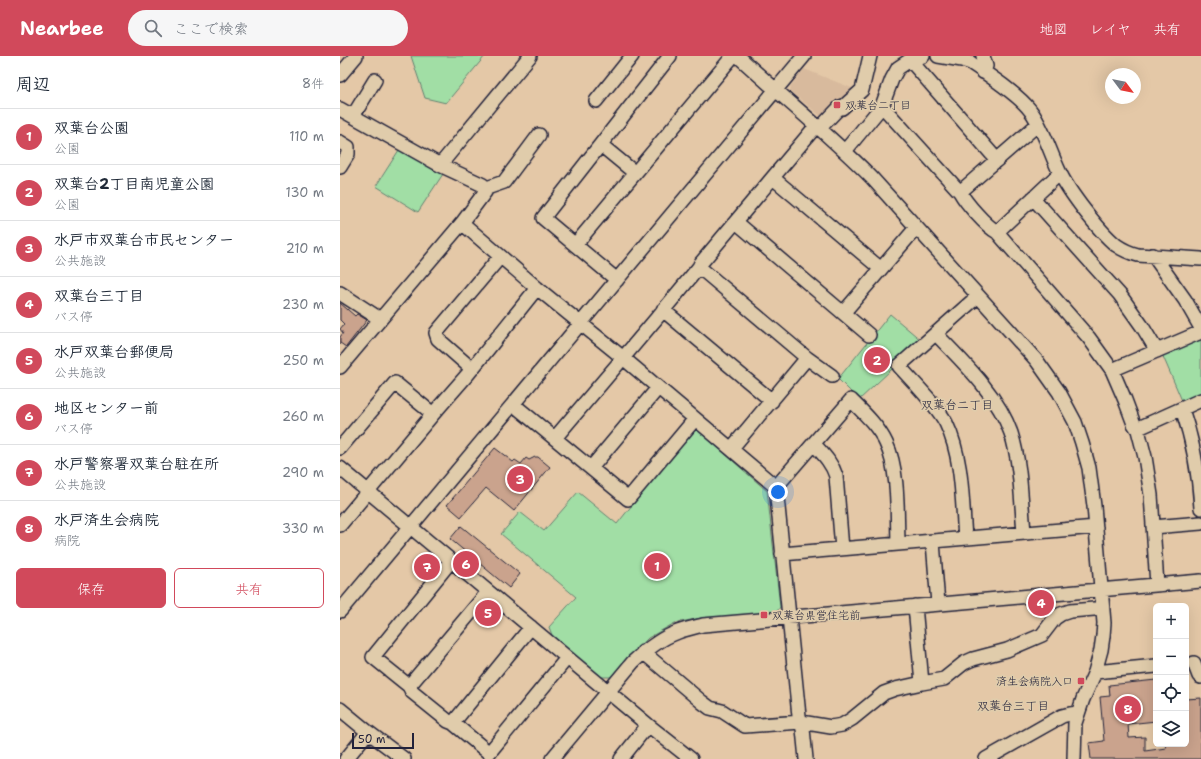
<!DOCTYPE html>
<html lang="ja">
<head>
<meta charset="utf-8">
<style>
	body { margin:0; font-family:"Shantell Sans","Klee One",sans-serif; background:#f6f6f7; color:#1f2937 }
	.controls { position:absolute; right:12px; bottom:12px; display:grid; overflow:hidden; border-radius:6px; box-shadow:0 4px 16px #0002 }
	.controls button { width:36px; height:36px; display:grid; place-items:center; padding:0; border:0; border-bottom:1px solid #e0e1e3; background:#fff; color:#1f2937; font:20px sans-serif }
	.compass { position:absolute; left:765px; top:12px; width:36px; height:36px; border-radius:50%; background:#fff; box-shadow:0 4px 16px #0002; rotate:122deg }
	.scale { position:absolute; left:12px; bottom:10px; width:62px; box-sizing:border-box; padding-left:4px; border:2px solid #22223b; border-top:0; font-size:11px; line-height:14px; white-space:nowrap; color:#22223b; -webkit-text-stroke:3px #e0ccab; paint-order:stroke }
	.you { position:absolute; left:438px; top:436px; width:14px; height:14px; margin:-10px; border:3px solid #fff; border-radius:50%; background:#1a73e8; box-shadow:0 0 0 6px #1a73e833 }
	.badge { display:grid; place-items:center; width:26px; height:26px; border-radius:50%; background:#d1495b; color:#fff; font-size:13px; font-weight:700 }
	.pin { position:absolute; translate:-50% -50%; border:2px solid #fff; box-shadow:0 1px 4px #0006 }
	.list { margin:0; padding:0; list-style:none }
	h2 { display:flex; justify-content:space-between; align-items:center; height:52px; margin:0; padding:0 16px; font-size:17px }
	h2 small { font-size:13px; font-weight:400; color:#747a83 }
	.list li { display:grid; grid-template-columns:26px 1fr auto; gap:12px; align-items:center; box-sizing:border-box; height:56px; padding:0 16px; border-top:1px solid #e0e1e3 }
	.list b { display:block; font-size:15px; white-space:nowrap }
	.list p { margin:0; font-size:13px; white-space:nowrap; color:#747a83 }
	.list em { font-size:13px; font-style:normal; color:#747a83 }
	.actions { display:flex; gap:8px; padding:12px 16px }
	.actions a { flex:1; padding:9px 0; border:1px solid #d1495b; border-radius:6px; text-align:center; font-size:14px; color:#d1495b }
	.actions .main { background:#d1495b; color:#fff }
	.icon { flex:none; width:22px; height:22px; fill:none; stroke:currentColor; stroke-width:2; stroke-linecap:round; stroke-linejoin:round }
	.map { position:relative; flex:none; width:861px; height:703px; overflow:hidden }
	header { display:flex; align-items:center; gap:24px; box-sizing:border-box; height:56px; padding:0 20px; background:#d1495b; color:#fff }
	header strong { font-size:19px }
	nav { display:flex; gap:22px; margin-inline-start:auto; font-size:14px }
	.search { width:280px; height:36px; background:#f6f6f7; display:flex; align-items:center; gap:10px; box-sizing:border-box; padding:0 14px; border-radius:22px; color:#747a83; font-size:15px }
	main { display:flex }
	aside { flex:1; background:#fff }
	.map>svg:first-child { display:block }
</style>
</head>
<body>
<header>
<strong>Nearbee</strong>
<div class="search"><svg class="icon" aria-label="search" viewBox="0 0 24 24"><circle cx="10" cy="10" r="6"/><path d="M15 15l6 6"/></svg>ここで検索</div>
<nav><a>地図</a><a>レイヤ</a><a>共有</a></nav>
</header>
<main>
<aside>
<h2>周辺<small>8件</small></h2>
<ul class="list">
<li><span class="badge">1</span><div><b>双葉台公園</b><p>公園</p></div><em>110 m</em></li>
<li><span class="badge">2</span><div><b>双葉台2丁目南児童公園</b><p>公園</p></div><em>130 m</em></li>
<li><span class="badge">3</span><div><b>水戸市双葉台市民センター</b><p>公共施設</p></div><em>210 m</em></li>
<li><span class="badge">4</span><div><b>双葉台三丁目</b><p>バス停</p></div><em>230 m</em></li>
<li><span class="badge">5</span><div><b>水戸双葉台郵便局</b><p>公共施設</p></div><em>250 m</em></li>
<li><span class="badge">6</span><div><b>地区センター前</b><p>バス停</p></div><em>260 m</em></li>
<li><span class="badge">7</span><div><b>水戸警察署双葉台駐在所</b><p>公共施設</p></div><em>290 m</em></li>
<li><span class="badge">8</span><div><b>水戸済生会病院</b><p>病院</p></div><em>330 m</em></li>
</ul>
<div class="actions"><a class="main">保存</a><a>共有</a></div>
</aside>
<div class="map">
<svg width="861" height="703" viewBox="0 0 861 703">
	<rect width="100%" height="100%" fill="#e4c8a7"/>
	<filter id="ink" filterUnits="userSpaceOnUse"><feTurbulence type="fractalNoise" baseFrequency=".025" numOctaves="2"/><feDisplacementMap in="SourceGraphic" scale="8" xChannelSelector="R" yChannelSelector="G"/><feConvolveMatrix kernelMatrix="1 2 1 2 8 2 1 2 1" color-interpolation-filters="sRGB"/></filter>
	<g filter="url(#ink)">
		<path fill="#d8ba9d" d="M464,13L519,35L502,50L496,45L482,61L450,35L451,30Z"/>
		<path fill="#a1dea5" stroke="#628070" d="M71,0H145L106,47L85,42Z
			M59,94L103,118L78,156L36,130Z
			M550,258L582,285L519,344L498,323Z
			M861,281V339L843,347L822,298Z
			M352,374H358L427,435L440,551L436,557L361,562L335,567L308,582L271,621H261L213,582L209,571L236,541L161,478L180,456L204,475L238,436L277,468Z"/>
		<path fill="#caa38d" stroke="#22223b" d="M0,247L15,260L17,258L27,264L6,291L0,287V281L3,277L0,273L4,268L0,264Z
			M155,392L173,406L175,404L181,408L186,402L189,404L195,401H198L210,411L174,455L146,432L121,461L107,449Z
			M121,470L180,518L169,532L110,483Z
			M88,499L97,506L94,510L95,512L88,520L78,512Z
			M147,549L154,555L152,557L157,561L152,567L141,557Z
			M816,624V665L788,668L789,682L805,681V695L826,692L825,688H846V643L861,642V703H751L749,687L764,685L760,641L770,640L769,629Z"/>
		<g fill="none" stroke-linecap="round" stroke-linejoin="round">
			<g stroke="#22223b" stroke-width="16">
				<path id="minor" d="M398,0C442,41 490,79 532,122L697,305L719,336L735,366L742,387L749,412L754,450L764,567L763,580L761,594L755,616L743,643L735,667L734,703
					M598,0L622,4L631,7C648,19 678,38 690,54C702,69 710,96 719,115C728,135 759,175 776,189C783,194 790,197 798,199L861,203
					M643,0L646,10L643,16
					M570,4L657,104
					M0,19L16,0
					M256,45L292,0
					M542,50L620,136L698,68
					M0,53L100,109L143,129L145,136L122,167L0,311
					M13,60L35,24
					M479,73L500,51L502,52L522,34L530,0
					M0,86L8,91V98L0,111
					M261,89L295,117
					M505,95L542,50L552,23L558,12L570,4L583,0
					M100,109L190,0
					M433,122L541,213
					M144,133L164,126L199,79
					M620,136C626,147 646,170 657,176L749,282L772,314L861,276
					M693,142L780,239L802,270L817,295
					M396,166L529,279
					M122,167L197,232L282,301L436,431L459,660L463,673L466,703
					M657,176L720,117
					M235,189L393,0
					M813,199L845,244L861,272
					M359,211L467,302L391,393
					M277,224L203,162L330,0
					M0,237L40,263
					M323,254L432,345
					M504,256L576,172
					M596,278C623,306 658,339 671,377C681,408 681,444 684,476
					M467,302L492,320
					M132,313L98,283L96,277L160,201
					M772,314L785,344L794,368L798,374
					M173,348L288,443L355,363
					M842,353C853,385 859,418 861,452
					M215,382C263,325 312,269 359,211L361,207L476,70
					M474,388C483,398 492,407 496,420L502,493
					M0,392L55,327L93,358
					M0,412L308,669L351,703
					M251,412L318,332
					M436,431L511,344C524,357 538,370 546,387C559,414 557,457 558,487
					M0,469L93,358L128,318L197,232
					M813,471L861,467
					M625,482C622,445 623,402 606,367C596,348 574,327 559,310L638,240
					M593,486L598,548
					M442,498L756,471
					M111,505L33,601L69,630L148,536
					M817,529L811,439L805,401L798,374L801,371L861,344
					M575,550L582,627
					M0,555L464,0
					M191,571L113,667L149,697L227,602
					M303,596L362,646L370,652L382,655L405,670L461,666L491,671L502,669L512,663L544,637L555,633L582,627L604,623L624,607L633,603L667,594L702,579L715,562L721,558L730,555L754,553
					M854,607L859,620L861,621
					M755,616L816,610
					M69,630L72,636L108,665L113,667
					M0,653L28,676L6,703
					M28,676L64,703
					M212,703L293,606C306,594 321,582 338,576C346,573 355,571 363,569L861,525
					M281,703L308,669
					M646,703L722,660L730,658L738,657"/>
			</g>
			<use href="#minor" stroke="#e0ccab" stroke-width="13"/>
		</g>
	</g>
	<g fill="#d1495b" stroke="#e0ccab" stroke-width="1.5">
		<rect x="493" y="45" width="8" height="8" rx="2"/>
		<rect x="420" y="555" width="8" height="8" rx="2"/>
		<rect x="737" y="621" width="8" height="8" rx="2"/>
	</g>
	<g text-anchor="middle" stroke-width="3.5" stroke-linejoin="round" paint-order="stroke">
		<g font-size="11" fill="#22223b" stroke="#e0ccab" text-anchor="start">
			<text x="505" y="53">双葉台二丁目</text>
			<text x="432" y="563">双葉台県営住宅前</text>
			<text x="733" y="629" text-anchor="end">済生会病院入口</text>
		</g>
		<g font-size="12" fill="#22223b" stroke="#e0ccab">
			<text x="617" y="353">双葉台二丁目</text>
			<text x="673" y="654">双葉台三丁目</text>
		</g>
	</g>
</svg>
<div class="controls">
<button>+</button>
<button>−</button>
<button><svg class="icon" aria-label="locate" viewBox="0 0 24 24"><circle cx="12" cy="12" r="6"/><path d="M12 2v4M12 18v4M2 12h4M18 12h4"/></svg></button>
<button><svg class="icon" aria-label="layers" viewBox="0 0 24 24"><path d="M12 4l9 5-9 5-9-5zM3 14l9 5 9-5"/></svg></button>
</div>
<svg class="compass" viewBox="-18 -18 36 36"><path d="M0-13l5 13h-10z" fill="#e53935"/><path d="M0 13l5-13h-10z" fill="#747a83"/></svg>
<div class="scale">50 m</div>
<div class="you"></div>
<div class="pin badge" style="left:317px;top:510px">1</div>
<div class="pin badge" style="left:537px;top:304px">2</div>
<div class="pin badge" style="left:180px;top:423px">3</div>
<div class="pin badge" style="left:701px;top:547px">4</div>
<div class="pin badge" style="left:148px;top:557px">5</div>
<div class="pin badge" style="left:126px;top:508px">6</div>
<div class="pin badge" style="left:87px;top:511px">7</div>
<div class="pin badge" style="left:788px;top:653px">8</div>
</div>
</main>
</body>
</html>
